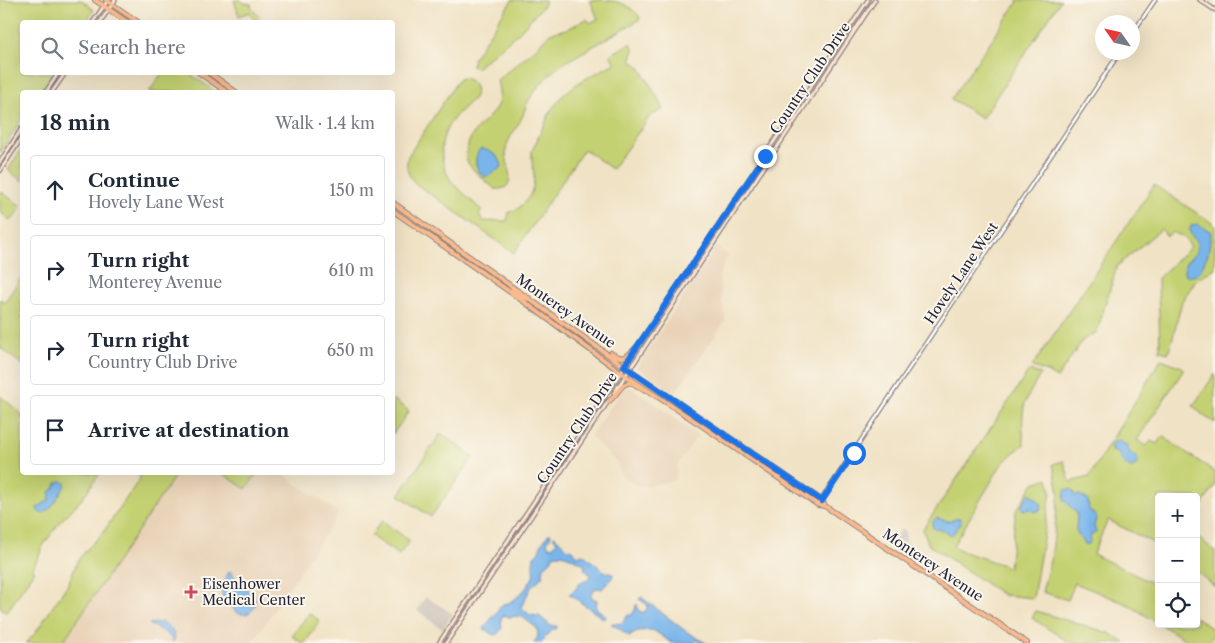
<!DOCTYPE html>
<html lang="en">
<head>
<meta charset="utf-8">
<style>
	body { margin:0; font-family:"Libre Caslon Text",serif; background:#f2f2f3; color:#1f2937 }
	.controls { position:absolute; right:15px; bottom:15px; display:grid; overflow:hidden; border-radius:5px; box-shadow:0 5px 20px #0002 }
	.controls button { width:45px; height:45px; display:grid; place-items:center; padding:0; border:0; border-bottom:1px solid #e0e1e3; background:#fff; color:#1f2937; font:25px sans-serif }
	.compass { position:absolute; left:1095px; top:15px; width:45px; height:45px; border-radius:50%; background:#fff; box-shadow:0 5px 20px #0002; rotate:304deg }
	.stop { position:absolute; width:15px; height:15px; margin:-11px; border:4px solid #1a73e8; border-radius:50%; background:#fff }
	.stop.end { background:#1a73e8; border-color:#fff; box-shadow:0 1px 5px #0008 }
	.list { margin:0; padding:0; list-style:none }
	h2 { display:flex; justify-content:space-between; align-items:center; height:65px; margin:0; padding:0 20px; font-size:21px }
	h2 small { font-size:16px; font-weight:400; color:#747a83 }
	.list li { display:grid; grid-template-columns:32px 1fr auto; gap:15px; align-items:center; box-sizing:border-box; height:70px; margin:0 10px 10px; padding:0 10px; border:1px solid #e0e1e3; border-radius:5px }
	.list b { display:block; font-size:19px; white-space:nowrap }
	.list p { margin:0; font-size:16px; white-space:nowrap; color:#747a83 }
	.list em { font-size:16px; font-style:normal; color:#747a83 }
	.icon { flex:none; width:28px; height:28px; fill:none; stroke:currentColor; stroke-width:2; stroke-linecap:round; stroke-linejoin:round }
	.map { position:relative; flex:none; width:1215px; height:643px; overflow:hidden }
	.search { position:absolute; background:#fff; box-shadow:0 5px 20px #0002; left:20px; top:20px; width:375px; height:55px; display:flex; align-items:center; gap:12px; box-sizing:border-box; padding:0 18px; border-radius:5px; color:#747a83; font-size:19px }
	.panel { position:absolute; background:#fff; box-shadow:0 5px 20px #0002; left:20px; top:90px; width:375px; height:385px; border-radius:5px }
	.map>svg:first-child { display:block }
</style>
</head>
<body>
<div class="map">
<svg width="1215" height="643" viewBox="0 0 1215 643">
	<rect width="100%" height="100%" fill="#fbf7ec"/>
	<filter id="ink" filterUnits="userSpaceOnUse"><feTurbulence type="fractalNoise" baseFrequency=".02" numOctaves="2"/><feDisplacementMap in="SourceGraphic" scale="10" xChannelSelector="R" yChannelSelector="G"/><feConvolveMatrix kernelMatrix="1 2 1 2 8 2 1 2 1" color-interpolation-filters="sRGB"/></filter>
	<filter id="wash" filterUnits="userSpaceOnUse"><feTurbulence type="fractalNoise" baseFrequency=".0096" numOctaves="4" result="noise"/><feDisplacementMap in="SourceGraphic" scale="20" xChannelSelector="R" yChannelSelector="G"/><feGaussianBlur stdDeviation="1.12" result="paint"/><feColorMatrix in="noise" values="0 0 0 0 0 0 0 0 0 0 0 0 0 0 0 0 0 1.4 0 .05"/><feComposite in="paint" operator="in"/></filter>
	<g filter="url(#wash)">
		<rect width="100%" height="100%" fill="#f0e2c4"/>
		<path fill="#e9d3b8" d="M716,247L728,255L719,275L722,302L726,320L675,393L637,367Z
			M629,387L633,388L698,435L676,467V477L673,481L639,487L620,474L617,462L590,436L623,389Z
			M177,473H222L245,489L257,473H281L339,513L252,643H62Z"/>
		<path fill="#ccc2b9" d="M900,530H905L907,545L912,556L892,542Z
			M426,597L453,614L442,629L417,610Z"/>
		<path fill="#c4d172" stroke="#737a56" d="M0,0H82L94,10L86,22H22V72L53,73L40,92H22V119L0,153Z
			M234,0H241L244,3L251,4L252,9L260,17L255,21L249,12L239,16Z
			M512,0H546L542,7L519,32L476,68L472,66L474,57Z
			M590,0C612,0 625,0 640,17L639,20L564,63C550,73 538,85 529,100C525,107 524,115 520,121C515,131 508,138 506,149C504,163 521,191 495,189C487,182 471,170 467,161C466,157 466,154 467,150C470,125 496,119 499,99C500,92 498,86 497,80L536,48L550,33L567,29L587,19L590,23L598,19Z
			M1019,0H1061L982,118L951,99Z
			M631,43L634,50L631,58L633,62L640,67L664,109L650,116L612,169L584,149L514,253L416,184C408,176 405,167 408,156L458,80L462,78C472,79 479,88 474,98C466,106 457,113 451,122C438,140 439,164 452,182L479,208L482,210L479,215L483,221C491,222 499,220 507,221L509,212C525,208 535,192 534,175C533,167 531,159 532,151L551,110L563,95L578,83L615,63L610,55Z
			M162,73H189L216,92H149Z
			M22,148V181L8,170Z
			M1154,185L1215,225V268L1196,280L1182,301L1173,337L1168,353L1160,351L1158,278L1191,247L1184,237L1172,232L1167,236L1161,229L1117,266L1097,332L1083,340L1057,378L1047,372L1032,367Z
			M0,191L21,206L13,219L10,220L0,212Z
			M22,276V365L0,347V299L5,302Z
			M1161,359L1182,367L1183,371L1137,440L1147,446L1151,441L1157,444L1162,436L1215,472V486L1196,514V497H1159V546L1108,520L1093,554L1148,581L1159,589V624L1129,605L1075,583L1068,600L1042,592L1052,553L1059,492L1053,464L1064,461L1070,482L1089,477Z
			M1029,371L1041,374C1035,383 1029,393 1025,403C1021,416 1023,431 1024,445L1013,453L1001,465L953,546L964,552L1009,567L1016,511L1034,483L1048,478L1051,492L1033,598L1003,595L929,545L923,529Z
			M1215,374V423L1204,416L1193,406Z
			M0,396L22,414V472L100,473L81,500L59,523L40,550L41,551L32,570L34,571L7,612L0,607Z
			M393,399L409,411L393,434Z
			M441,433L473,457L431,517L399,495Z
			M135,473H177L62,643H25L34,635L68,584L78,560L88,548L102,534L141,477Z
			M222,473H257L246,489Z
			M382,521L410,541L399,555L371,536Z
			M1196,536L1215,551V587L1196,571Z
			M1036,611L1109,633L1125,643H1070L1032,618Z
			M309,613L320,621L305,643H302L292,636Z
			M1196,617L1215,631L1209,643H1191L1160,624H1196Z"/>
		<path fill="#79b5eb" stroke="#4e6c93" d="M480,149C490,149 502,158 502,167L488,176L485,177C475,171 473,158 480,149Z
			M1197,224L1210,231L1211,234L1208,254L1199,273L1197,275L1188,276L1184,273C1184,255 1196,259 1197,248C1199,238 1186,236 1191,226Z
			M1118,440L1126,445L1130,453C1135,455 1138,457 1138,463L1133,468C1125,468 1121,459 1118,453L1111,451V445L1115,441Z
			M60,481L64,482L66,484C64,487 53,506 51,507C49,510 46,511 44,513H40L38,511L37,508L49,500L50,497L49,492L54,489L56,484Z
			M1070,489L1074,492L1075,496L1080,495L1088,500L1089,510L1097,517L1094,526L1096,533L1091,535L1089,544L1086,545L1078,535L1076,530L1077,514L1074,510L1064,500L1065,490Z
			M1030,493L1041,503L1042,505L1040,510L1034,512L1029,509L1025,510L1022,509V504Z
			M936,518L948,521L960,518L961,520V523L952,535L942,530L934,529L932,526L933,521Z
			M548,534H551L550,538L547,543L550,547L554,546L557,542L553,537L555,536L567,548L573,550L577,556L583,554L605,572L613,574L612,578L602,589L597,588L591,593L592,598L597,600L596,608L606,616L604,619L569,594L575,590L580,583L588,580L591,575L585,570L584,564C573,560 565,551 553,555L551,561L544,567L542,577L532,586L521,607L530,615L539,616L551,626H557V628L550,632L541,643H534V641H536L538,635L537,628L521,616L509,617L504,615L501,619L502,628L497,635L491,634L488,630H485L484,628L503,604C514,604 532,584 534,573C535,570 533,567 533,564C533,562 534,559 534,556C540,552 539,549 542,543C544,540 547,538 548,534Z
			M230,571C233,574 236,580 239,583C244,588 251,591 254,596C259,605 251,616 241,614C236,613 232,608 229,605C226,602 223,599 222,595C221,588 226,579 228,573Z
			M641,597L687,632L706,643H700L697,640L694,643H670L669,641L653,630L637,631L629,636C622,632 619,627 612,625V623L621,624L628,615H632L635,610L636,605L637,604L638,610L641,612H645L647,608L648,605L639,599Z
			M162,622C170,626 174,631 175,639L173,642C170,633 159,629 150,625L149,624Z"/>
	</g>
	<g filter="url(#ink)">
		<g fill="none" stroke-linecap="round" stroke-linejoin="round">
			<g stroke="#898280" stroke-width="5">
				<path id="tertiary" d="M1132,34L1155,0
					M818,505L1120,52"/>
			</g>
			<g stroke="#898280" stroke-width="5.5">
				<path id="secondary" d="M1200,0L1215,10
					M93,22L108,0
					M100,22L115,0
					M46,92L59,72
					M52,92L66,72
					M0,162L22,128
					M0,171L22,137
					M614,393L875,0
					M439,643L579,435L868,0
					M446,643L609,400"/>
			</g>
			<g stroke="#898280" stroke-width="6">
				<path id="primary" d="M95,0L127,22
					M106,0L138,22
					M198,72L227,92
					M208,72L236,92
					M392,202L624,366L817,497L822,501L825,506L1027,643
					M392,210L526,303L626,376L701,425L818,505L825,506
					M511,291L523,299L529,298
					M611,353C624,361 626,357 636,348
					M609,401C617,396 622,380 632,383C638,385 640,390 647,390"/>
			</g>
			<use href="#tertiary" stroke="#fff" stroke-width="2.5"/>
			<use href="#secondary" stroke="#fde3d1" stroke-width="3"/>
			<use href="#primary" stroke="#fbba8d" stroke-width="4"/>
		</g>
	</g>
	<g fill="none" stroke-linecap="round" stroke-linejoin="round" filter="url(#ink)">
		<path stroke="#1a73e8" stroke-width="6" d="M765,156L624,366L822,501L854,453"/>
	</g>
	<path fill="#d1495b" stroke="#fbf7ec" stroke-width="2" d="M188.5 584.5h5v5h5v5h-5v5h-5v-5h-5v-5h5z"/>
	<g text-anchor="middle" stroke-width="4" stroke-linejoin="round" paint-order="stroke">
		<g font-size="14" fill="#22223b" stroke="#fbf7ec">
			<text transform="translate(810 78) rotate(-56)" y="5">Country Club Drive</text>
			<text transform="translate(961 273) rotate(-56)" y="5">Hovely Lane West</text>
			<text transform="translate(566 311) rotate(35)" y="5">Monterey Avenue</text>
			<text transform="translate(577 428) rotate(-56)" y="5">Country Club Drive</text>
			<text transform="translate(933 565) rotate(34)" y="5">Monterey Avenue</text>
		</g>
		<g font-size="14" fill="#22223b" stroke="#fbf7ec" text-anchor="start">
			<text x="202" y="589">Eisenhower<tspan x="202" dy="16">Medical Center</tspan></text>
		</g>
	</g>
</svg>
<div class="controls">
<button>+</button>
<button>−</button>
<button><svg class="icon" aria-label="locate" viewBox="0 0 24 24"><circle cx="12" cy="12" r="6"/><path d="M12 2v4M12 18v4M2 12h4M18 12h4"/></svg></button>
</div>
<svg class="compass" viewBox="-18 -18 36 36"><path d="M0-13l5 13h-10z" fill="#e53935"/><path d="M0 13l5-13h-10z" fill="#747a83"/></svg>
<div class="stop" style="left:854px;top:453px"></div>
<div class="stop end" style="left:765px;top:156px"></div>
<div class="search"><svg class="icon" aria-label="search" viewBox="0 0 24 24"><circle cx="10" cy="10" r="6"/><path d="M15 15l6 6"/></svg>Search here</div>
<section class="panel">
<h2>18 min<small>Walk · 1.4 km</small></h2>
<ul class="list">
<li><svg class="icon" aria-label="ahead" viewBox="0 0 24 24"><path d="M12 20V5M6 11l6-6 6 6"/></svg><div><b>Continue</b><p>Hovely Lane West</p></div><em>150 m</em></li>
<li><svg class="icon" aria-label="right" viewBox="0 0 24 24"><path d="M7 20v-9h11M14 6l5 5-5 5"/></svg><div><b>Turn right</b><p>Monterey Avenue</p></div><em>610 m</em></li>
<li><svg class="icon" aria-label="right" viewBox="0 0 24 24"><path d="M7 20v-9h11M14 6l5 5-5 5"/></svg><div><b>Turn right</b><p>Country Club Drive</p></div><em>650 m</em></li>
<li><svg class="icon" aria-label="arrive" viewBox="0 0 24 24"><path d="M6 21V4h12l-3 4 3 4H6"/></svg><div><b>Arrive at destination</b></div></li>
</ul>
</section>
</div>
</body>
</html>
